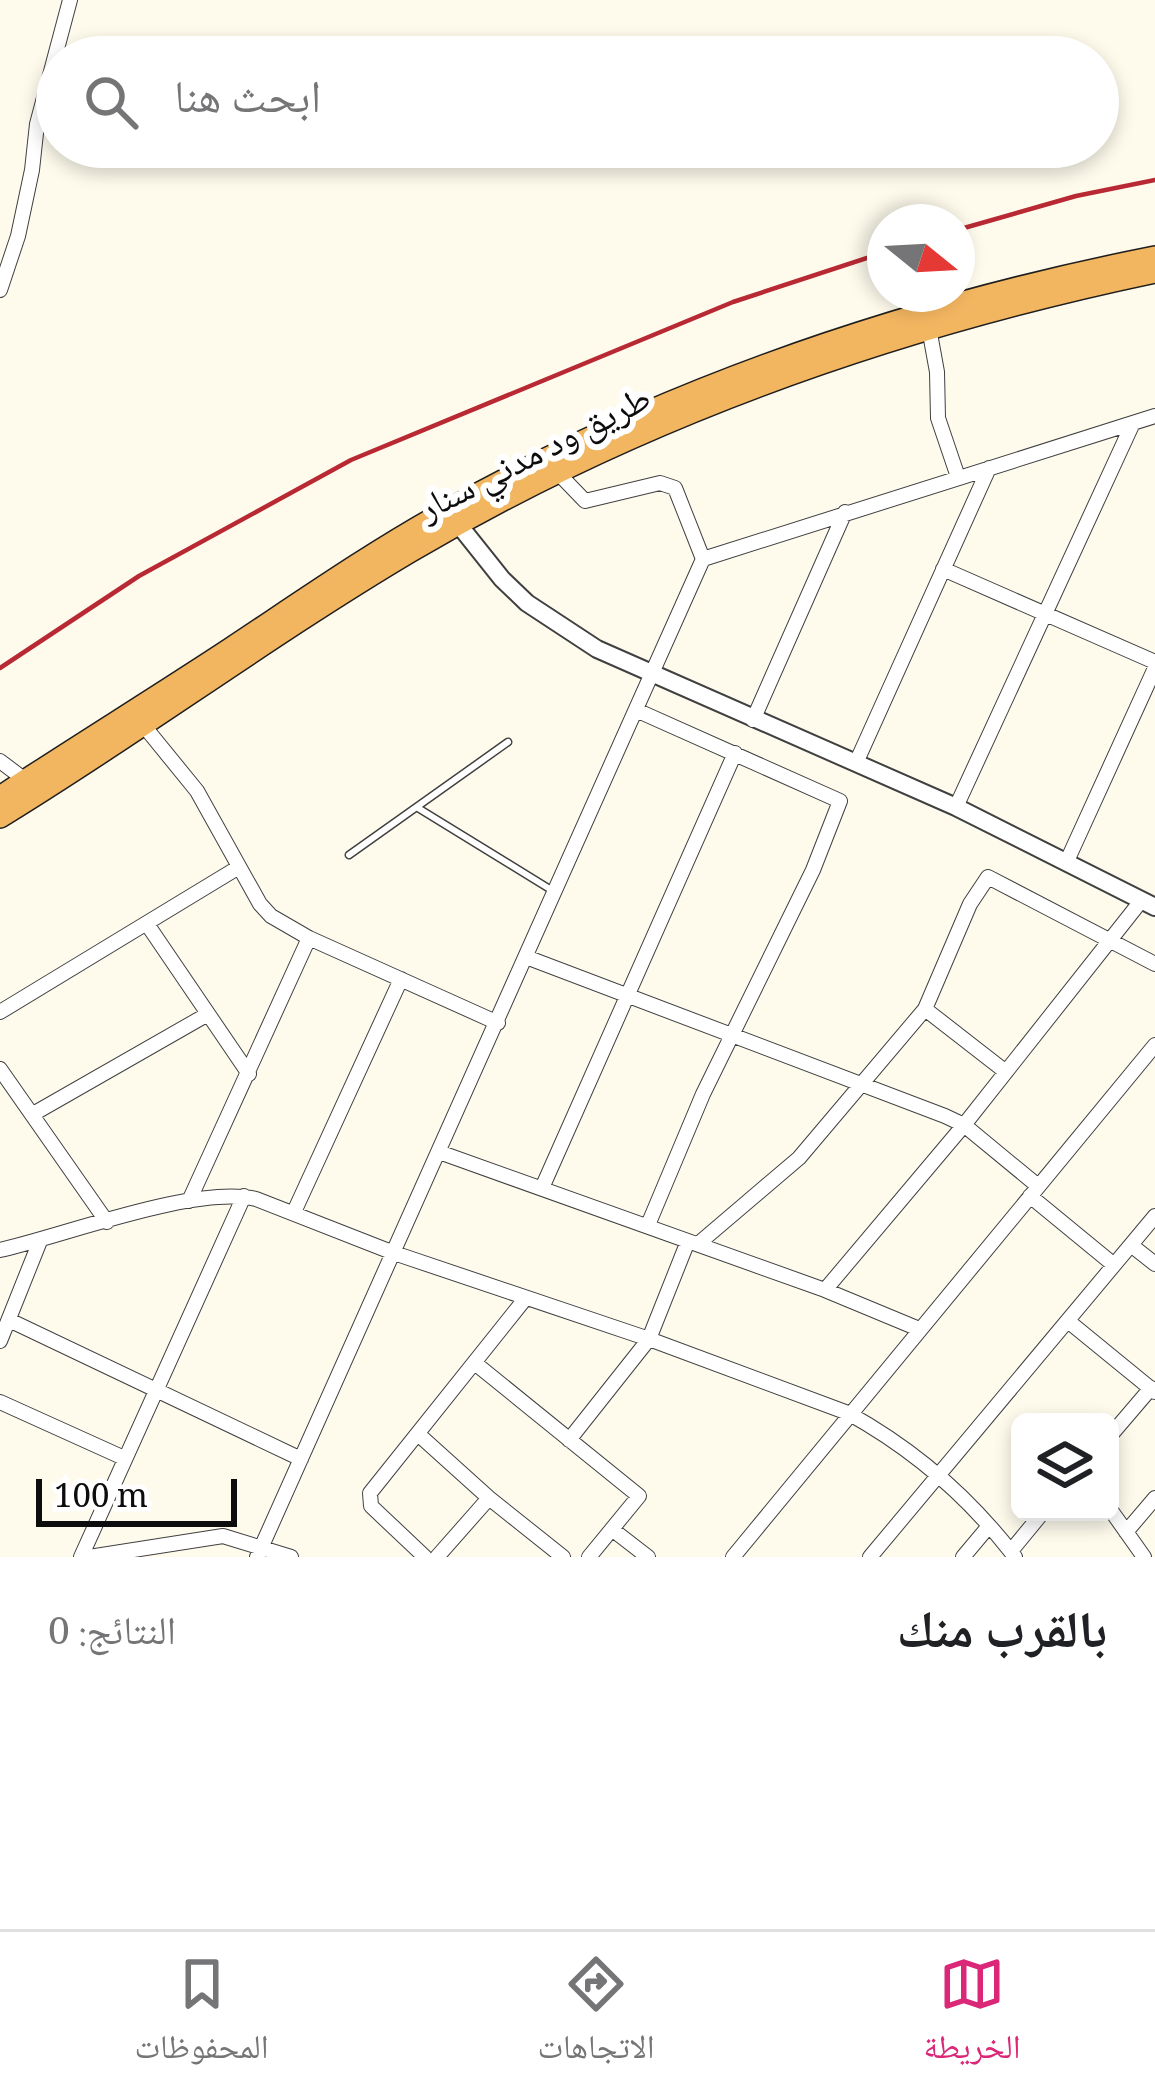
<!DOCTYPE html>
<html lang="ar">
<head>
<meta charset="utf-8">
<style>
	body { margin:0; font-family:Georgia,"Noto Naskh Arabic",serif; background:#f6f6f6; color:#202124; direction:rtl }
	.controls { position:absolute; right:36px; bottom:36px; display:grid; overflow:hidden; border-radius:18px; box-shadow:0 6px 18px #0003 }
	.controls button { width:108px; height:108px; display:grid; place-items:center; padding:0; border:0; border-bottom:3px solid #e0e0e0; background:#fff; color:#202124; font:60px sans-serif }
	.compass { position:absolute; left:867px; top:204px; width:108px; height:108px; border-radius:50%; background:#fff; box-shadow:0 6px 18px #0003; rotate:108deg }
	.scale { position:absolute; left:36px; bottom:30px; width:201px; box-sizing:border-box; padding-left:12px; border:6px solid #0d0d0d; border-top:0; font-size:33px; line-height:42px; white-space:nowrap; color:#0d0d0d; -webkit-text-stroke:9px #fff; paint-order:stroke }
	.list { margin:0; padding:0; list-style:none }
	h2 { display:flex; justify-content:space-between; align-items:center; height:156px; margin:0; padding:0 48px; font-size:51px }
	h2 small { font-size:39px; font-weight:400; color:#757577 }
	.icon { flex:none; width:66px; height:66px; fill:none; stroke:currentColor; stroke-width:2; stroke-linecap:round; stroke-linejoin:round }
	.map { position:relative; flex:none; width:1155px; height:1557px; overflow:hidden; direction:ltr }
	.search { position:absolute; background:#fff; box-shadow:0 6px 18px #0003; left:36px; right:36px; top:36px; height:132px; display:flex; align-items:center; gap:30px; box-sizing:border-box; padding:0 42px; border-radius:66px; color:#757577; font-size:45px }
	.sheet { height:372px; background:#fff }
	nav { display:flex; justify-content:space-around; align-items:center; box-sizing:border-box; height:168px; border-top:3px solid #e0e0e0; background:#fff; font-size:33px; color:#757577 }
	nav a { display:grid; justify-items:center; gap:6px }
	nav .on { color:#db2777 }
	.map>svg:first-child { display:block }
</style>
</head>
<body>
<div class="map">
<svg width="1155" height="1557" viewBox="0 0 1155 1557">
	<rect width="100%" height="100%" fill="#fefbed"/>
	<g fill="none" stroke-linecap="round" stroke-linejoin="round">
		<g stroke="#404040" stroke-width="9">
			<path id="service" d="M418,808L553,891
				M349,855L508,742"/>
		</g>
		<g stroke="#404040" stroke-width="16">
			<path id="minor" d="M0,290L18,236L32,170L37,124L70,0
				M929,328L937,372L938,418L958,477
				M703,559L1155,416
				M943,569L1155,662
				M636,710L840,801L813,870L703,1094L648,1225
				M753,720L845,512
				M140,721L197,791L260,904L271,916L309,938L498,1023
				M0,761L29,783
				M856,763L989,468
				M956,807L1133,423
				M1067,861L1155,668
				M147,924L249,1074
				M526,957L945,1116L964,1125L1038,1186
				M925,1009L1006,1072
				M0,1012L239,867
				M0,1069L107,1222
				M33,1114L208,1014
				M439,1152L825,1290L919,1329
				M542,1188L735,753
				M1030,1196L1114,1265
				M189,1201L309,938
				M294,1212L401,979
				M698,1244L799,1158L925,1009L970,904L988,877L1155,964
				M1131,1245L1155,1264
				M0,1250C66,1235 195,1185 256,1199L394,1253L649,1339L848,1413C913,1449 970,1498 1015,1557
				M825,1290L964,1125L1141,901
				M9,1320L301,1459
				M1068,1321L1155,1392
				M0,1341L40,1241
				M476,1364L639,1496L589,1557
				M0,1402L124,1458
				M418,1434L489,1498L563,1557
				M1110,1436L1151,1388
				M569,1440L649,1339L688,1241
				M1110,1509L1144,1557
				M613,1530L648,1557
				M1126,1532L1155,1498
				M1011,1551L1043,1512
				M81,1557L244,1196
				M89,1557L223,1536L291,1557
				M257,1557L703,559L675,488L660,483L585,501L558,473
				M425,1557L371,1506L370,1493L525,1299
				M437,1557L489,1498
				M733,1557L1155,1045
				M870,1557L1155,1216
				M963,1557L989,1526"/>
		</g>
		<g stroke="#404040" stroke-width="20">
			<path id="tertiary" d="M451,515L502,579L527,603L597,649L956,807L1155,907"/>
		</g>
		<g stroke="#1e1e1e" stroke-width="24">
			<path id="trunk" d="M0,797C76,747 154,699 230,649C301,602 371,553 445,512C666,388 908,306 1155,257
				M0,817C139,732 271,634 411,551C642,415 893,327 1155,272"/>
		</g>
		<use href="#service" stroke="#fff" stroke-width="6"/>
		<use href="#minor" stroke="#fff" stroke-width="14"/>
		<use href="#tertiary" stroke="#fff" stroke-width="16"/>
		<use href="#trunk" stroke="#f2b560" stroke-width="21"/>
		<path stroke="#b82933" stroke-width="4.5" d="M957,230L1076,196L1155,180
			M0,668L139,576L351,460L733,302L885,252"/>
	</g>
	<g text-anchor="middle" stroke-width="12" stroke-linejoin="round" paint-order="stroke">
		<g font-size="36" fill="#0d0d0d" stroke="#fff">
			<text transform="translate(534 452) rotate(-27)" y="13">طريق ود مدني سنار</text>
		</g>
	</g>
</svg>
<div class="controls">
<button><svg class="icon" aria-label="layers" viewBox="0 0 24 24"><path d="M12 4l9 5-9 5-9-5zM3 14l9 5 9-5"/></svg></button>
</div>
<svg class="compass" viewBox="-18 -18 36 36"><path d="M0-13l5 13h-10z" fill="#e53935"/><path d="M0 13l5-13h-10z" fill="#757577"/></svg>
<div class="scale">100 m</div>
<div class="search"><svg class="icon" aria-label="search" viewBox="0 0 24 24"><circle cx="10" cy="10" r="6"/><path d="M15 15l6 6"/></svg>ابحث هنا</div>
</div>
<section class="sheet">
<h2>بالقرب منك<small>النتائج: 0</small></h2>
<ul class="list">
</ul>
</section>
<nav>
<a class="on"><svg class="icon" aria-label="map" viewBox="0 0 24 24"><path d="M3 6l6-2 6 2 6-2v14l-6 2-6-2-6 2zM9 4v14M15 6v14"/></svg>الخريطة</a>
<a><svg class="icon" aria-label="directions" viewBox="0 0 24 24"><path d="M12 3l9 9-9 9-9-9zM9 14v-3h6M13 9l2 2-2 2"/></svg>الاتجاهات</a>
<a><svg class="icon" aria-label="saved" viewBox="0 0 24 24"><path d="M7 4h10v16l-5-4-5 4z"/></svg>المحفوظات</a>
</nav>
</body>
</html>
